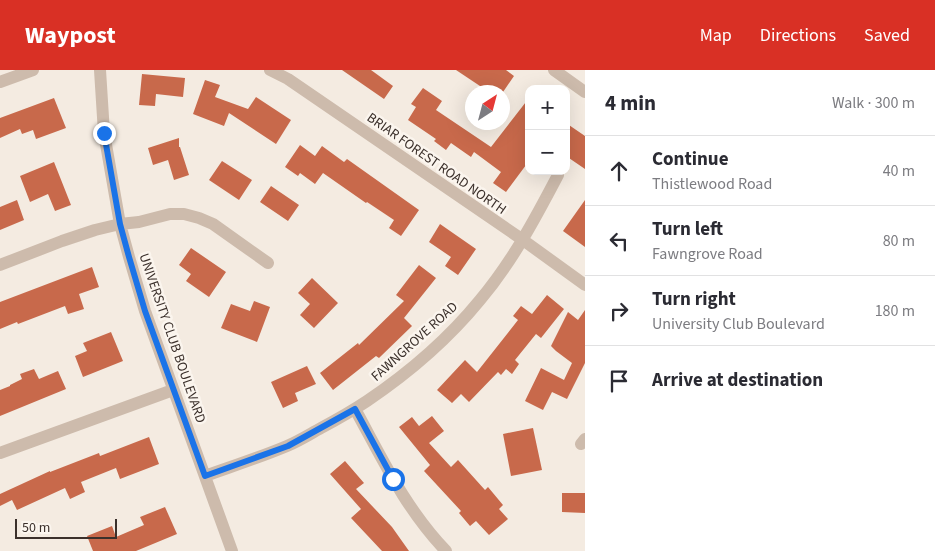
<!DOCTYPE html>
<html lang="en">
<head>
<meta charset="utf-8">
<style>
	body { margin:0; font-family:"Source Sans 3",sans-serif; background:#f2f2f3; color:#2b2b33 }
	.controls { position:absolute; right:15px; top:15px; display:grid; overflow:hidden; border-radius:10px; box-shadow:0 5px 20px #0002 }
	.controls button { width:45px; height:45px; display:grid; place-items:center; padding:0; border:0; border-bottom:1px solid #e1e1e2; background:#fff; color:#2b2b33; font:25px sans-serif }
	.compass { position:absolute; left:465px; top:15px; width:45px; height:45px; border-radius:50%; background:#fff; box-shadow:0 5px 20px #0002; rotate:36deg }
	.scale { position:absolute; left:15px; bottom:12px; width:102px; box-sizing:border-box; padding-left:5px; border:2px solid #3b302b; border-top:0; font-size:14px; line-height:18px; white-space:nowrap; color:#3b302b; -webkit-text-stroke:4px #fbf5ee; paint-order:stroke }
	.stop { position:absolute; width:15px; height:15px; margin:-11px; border:4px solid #1a73e8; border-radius:50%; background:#fff }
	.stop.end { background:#1a73e8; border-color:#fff; box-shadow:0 1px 5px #0008 }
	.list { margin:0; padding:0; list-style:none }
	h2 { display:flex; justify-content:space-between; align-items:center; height:65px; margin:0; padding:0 20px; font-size:21px }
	h2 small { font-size:16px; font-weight:400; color:#7c7c81 }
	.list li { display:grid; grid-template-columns:32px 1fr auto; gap:15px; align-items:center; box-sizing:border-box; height:70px; padding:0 20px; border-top:1px solid #e1e1e2 }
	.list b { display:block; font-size:19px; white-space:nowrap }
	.list p { margin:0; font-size:16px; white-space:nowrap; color:#7c7c81 }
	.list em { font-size:16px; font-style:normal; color:#7c7c81 }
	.icon { flex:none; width:28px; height:28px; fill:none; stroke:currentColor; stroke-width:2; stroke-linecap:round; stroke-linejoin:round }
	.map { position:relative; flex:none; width:585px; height:481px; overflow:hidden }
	header { display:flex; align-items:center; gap:30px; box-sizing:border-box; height:70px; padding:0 25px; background:#d93025; color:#fff }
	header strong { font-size:24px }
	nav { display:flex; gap:28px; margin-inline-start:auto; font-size:18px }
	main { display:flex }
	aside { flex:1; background:#fff }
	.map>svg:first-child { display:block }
</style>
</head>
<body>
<header>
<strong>Waypost</strong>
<nav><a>Map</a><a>Directions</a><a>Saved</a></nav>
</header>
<main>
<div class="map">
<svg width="585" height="481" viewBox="0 0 585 481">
	<rect width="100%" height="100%" fill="#f4ebe1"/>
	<path fill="#c8694b" d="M342,0H371L393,16L384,29Z
		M456,0H506L514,6L503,22H489Z
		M142,4L185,8L183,27L156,24L155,36L139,35Z
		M205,10L220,15L215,27L248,39L256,27L291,50L276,74L229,43L224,56L193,44Z
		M423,18L442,31L436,40L491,77L529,28V91L506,122L493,113L501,102L474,82L471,87L451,73L446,80L434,71L436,69L408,50L416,37L411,34Z
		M54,28L66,58L36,69L33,60L22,64L20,59L0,68V48Z
		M566,53L585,66V99L566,86Z
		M179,68V77H180L189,105L174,110L168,90L153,95L148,78Z
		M300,75L315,86L322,76L344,92L347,89L419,140L401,166L389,158L394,150L367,132L366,133L323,103L315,114L300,103L298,106L285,97Z
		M222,91L252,110L239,130L209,110Z
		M54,92L71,135L55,141L48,124L30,132L20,106Z
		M271,116L299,135L288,151L260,132Z
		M17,130L24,150L0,160V137Z
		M585,130V177L563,161Z
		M440,154L476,179L458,205L445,196L451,187L429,172Z
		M191,178L226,202L209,227L186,211L191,204L179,195Z
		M419,195L436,208L404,248L412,256L379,288L376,286L333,320L320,303L358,273L359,275L404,231L396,225Z
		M92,197L99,217L79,224L84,239L68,244L65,236L18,254L17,252L0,259V232Z
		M312,208L338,233L314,258L300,245L310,234L298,223Z
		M547,225L564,239L541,268L536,264L515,290L519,294L512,304L506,299L501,305L498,302L469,332L461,324L452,333L437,320L465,290L477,302L518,250L513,246L521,236L532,244Z
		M254,231L270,237L257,272L221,258L231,234L250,241Z
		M585,240V293L567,329L552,322L543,340L525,331L541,298L564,310L572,293L556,281L551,276L568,242L578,250Z
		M111,262L123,291L83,307L75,286L87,281L83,273Z
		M307,296L316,314L295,323L298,331L283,338L271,312Z
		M34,299L39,309L58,301L66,319L0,346V320L10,316V315L22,309L20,304Z
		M432,346L444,361L429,373L451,397L458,390L485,420L488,417L503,435L499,439L508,449L489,465L476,451L470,456L459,443L461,441L424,401L430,395L399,357L412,347L419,356Z
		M533,358L542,400L511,406L503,364Z
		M149,367L159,394L120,409L116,398L81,412L85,422L70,429L65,418L17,440L12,430L0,436V424L50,401V402L99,383L100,386Z
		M345,391L364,413L356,419L392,457L409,481H382L351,448L361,439L330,404Z
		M562,423H585V443L562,442Z
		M165,437L177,464L136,481H93L87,466L112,456L116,467L144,455L140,447Z"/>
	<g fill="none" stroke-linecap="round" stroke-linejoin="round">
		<path stroke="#cdbbac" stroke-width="12" d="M100,0L104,63L120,154L129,187L145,241L232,481
			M270,0L288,9L523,170L585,215
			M554,0L585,22
			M0,12L33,0
			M0,195L62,171L95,160L120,154L139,152L170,144H184L199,148L213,154L268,193
			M355,339C383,390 405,438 446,481
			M581,374L585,369
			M0,383L173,320
			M205,406C233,396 261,387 287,376C299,371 310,364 321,358C336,350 352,341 367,331C407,304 449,268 480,230C512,192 535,149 558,105"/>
	</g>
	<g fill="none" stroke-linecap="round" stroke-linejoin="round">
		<path stroke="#1a73e8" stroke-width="6" d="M104,63L120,154L129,187L145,241L205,406L288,376L355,339L393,409"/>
	</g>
	<g text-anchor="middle" stroke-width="5" stroke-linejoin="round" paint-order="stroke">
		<g font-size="14" fill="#3b302b" stroke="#fbf5ee">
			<text transform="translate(437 93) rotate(35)" y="5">BRIAR FOREST ROAD NORTH</text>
			<text transform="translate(173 268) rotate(71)" y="5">UNIVERSITY CLUB BOULEVARD</text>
			<text transform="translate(414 271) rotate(-42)" y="5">FAWNGROVE ROAD</text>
		</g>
	</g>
</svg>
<div class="controls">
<button>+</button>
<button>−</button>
</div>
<svg class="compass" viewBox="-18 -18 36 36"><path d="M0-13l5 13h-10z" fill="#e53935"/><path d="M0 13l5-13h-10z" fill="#7c7c81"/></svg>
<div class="scale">50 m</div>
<div class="stop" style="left:393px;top:409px"></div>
<div class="stop end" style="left:104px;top:63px"></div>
</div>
<aside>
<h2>4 min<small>Walk · 300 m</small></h2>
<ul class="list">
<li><svg class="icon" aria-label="ahead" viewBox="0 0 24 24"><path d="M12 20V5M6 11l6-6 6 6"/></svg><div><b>Continue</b><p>Thistlewood Road</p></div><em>40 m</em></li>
<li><svg class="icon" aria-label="left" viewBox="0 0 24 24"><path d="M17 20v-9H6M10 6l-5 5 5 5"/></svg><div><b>Turn left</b><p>Fawngrove Road</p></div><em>80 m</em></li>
<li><svg class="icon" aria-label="right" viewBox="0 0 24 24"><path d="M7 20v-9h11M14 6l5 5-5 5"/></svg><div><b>Turn right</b><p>University Club Boulevard</p></div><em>180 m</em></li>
<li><svg class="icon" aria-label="arrive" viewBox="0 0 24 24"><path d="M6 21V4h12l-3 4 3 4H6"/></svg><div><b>Arrive at destination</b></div></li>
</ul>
</aside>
</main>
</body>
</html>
